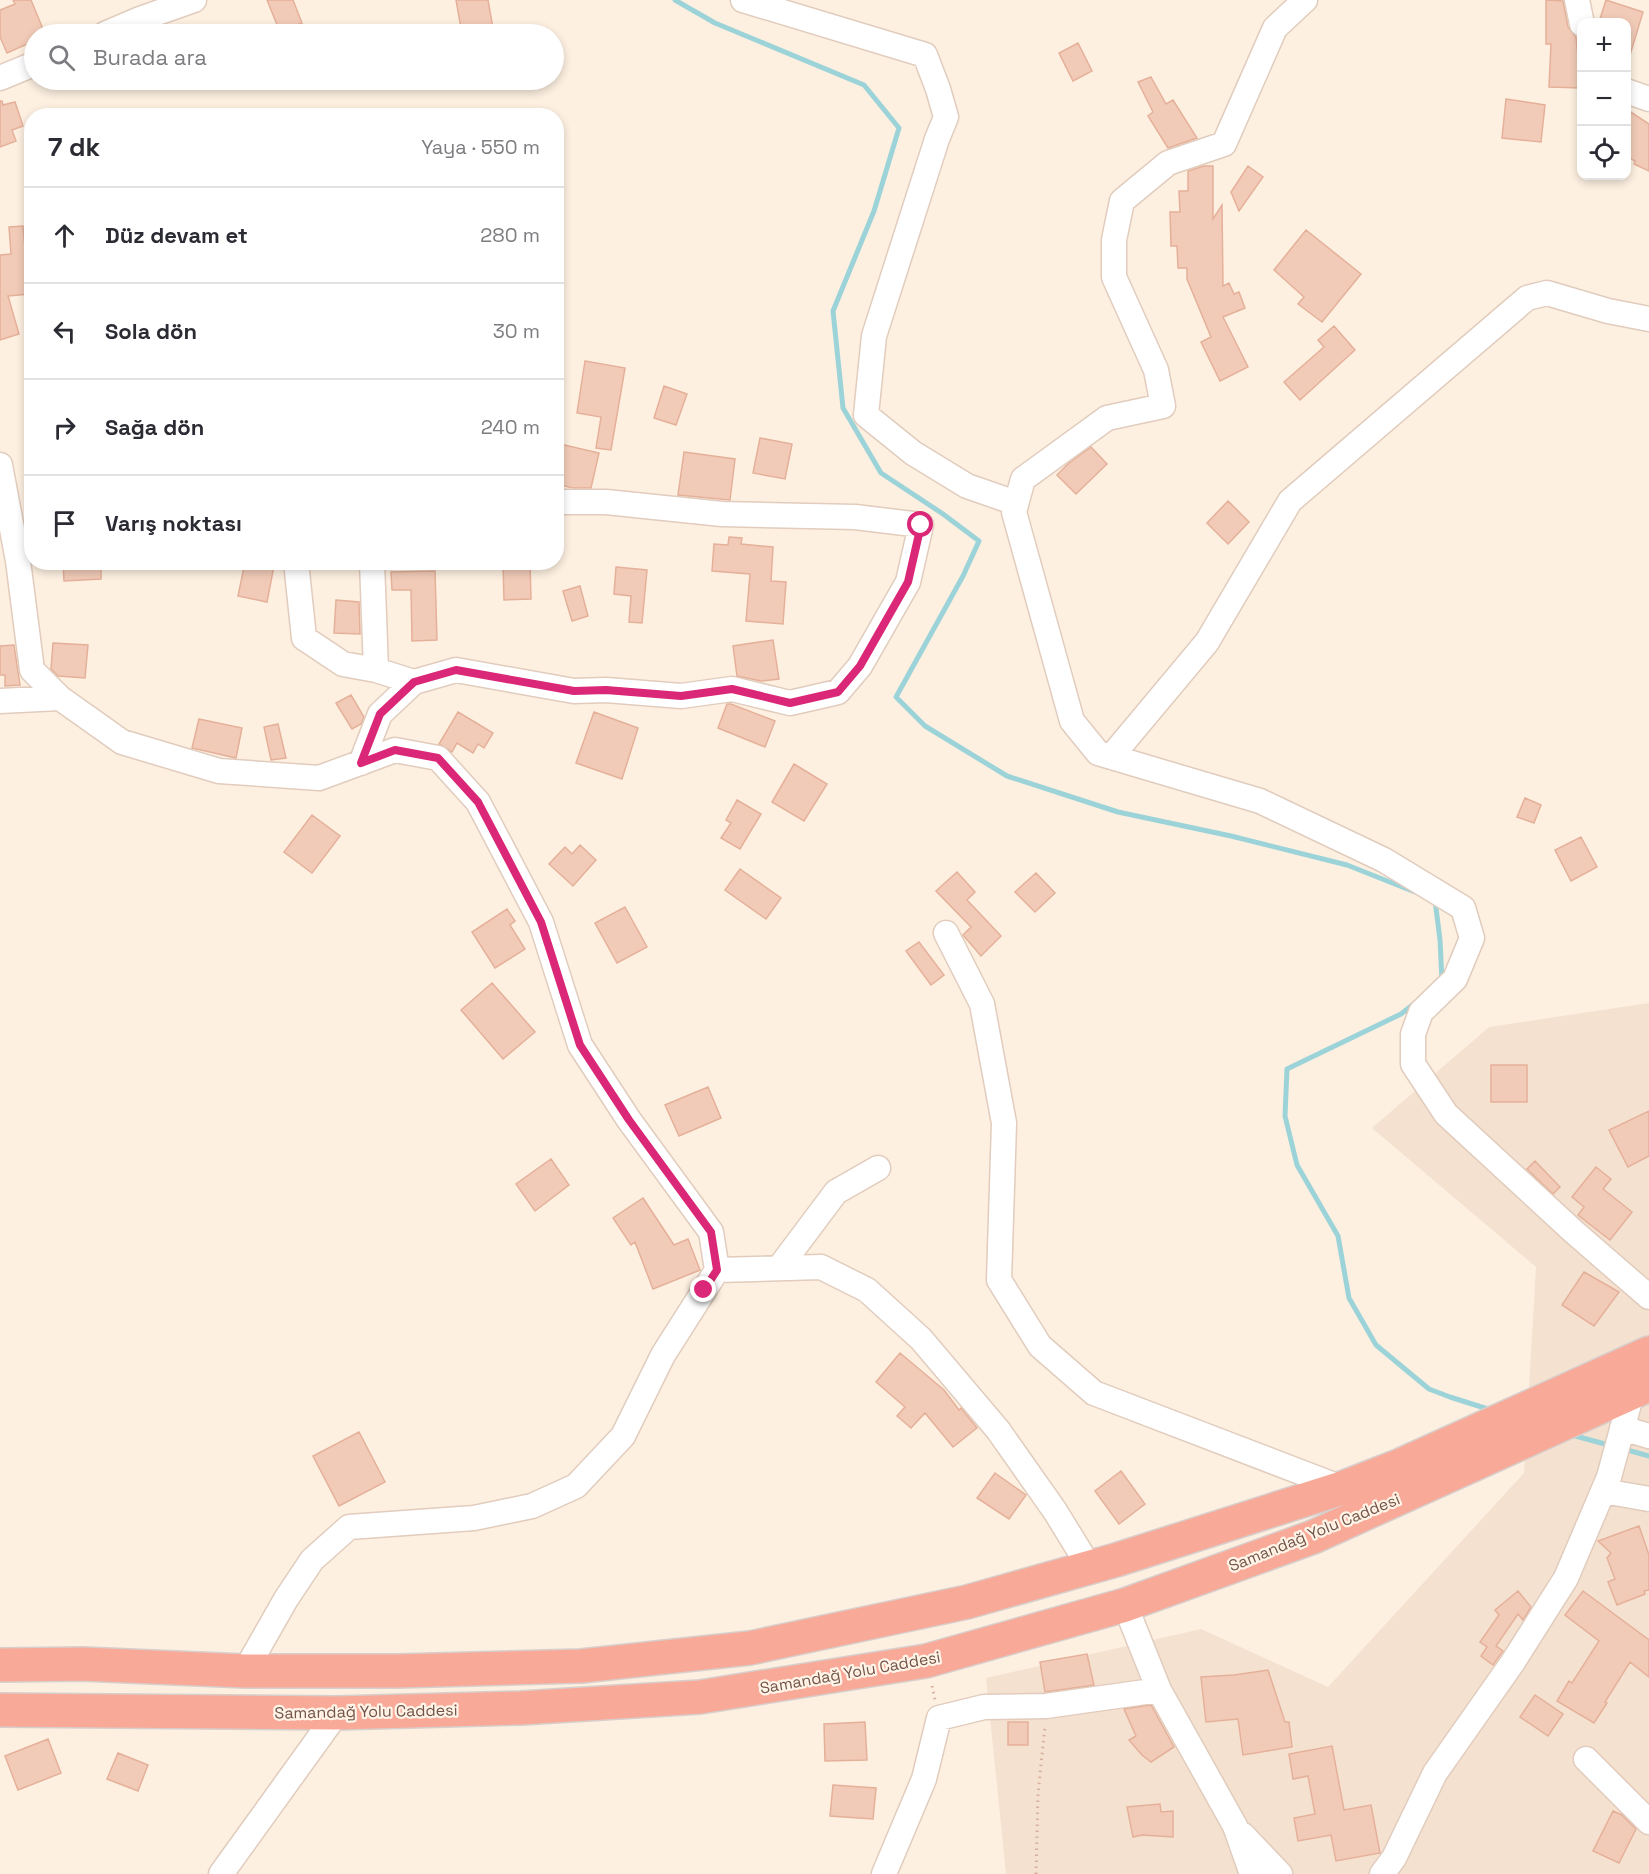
<!DOCTYPE html>
<html lang="tr">
<head>
<meta charset="utf-8">
<style>
	body { margin:0; font-family:"Space Grotesk",sans-serif; background:#f2f2f3; color:#2b2b33 }
	.controls { position:absolute; right:18px; top:18px; display:grid; overflow:hidden; border-radius:12px; box-shadow:0 3px 9px #0003 }
	.controls button { width:54px; height:54px; display:grid; place-items:center; padding:0; border:0; border-bottom:2px solid #e1e1e2; background:#fff; color:#2b2b33; font:30px sans-serif }
	.stop { position:absolute; width:18px; height:18px; margin:-14px; border:4px solid #db2777; border-radius:50%; background:#fff }
	.stop.end { background:#db2777; border-color:#fff; box-shadow:0 2px 6px #0008 }
	.list { margin:0; padding:0; list-style:none }
	h2 { display:flex; justify-content:space-between; align-items:center; height:78px; margin:0; padding:0 24px; font-size:26px }
	h2 small { font-size:20px; font-weight:400; color:#7c7c81 }
	.list li { display:grid; grid-template-columns:39px 1fr auto; gap:18px; align-items:center; box-sizing:border-box; height:96px; padding:0 24px; border-top:2px solid #e1e1e2 }
	.list b { display:block; font-size:22px; white-space:nowrap }
	.list em { font-size:20px; font-style:normal; color:#7c7c81 }
	.icon { flex:none; width:33px; height:33px; fill:none; stroke:currentColor; stroke-width:2; stroke-linecap:round; stroke-linejoin:round }
	.map { position:relative; flex:none; width:1649px; height:1874px; overflow:hidden }
	.search { position:absolute; background:#fff; box-shadow:0 3px 9px #0003; left:24px; top:24px; width:540px; height:66px; display:flex; align-items:center; gap:15px; box-sizing:border-box; padding:0 21px; border-radius:33px; color:#7c7c81; font-size:22px }
	.panel { position:absolute; background:#fff; box-shadow:0 3px 9px #0003; left:24px; top:108px; width:540px; height:462px; border-radius:24px }
	.map>svg:first-child { display:block }
</style>
</head>
<body>
<div class="map">
<svg width="1649" height="1874" viewBox="0 0 1649 1874">
	<rect width="100%" height="100%" fill="#fdf0e1"/>
	<path fill="#f4e1d0" d="M1649,1003V1874H1006L986,1678L1201,1629L1328,1687L1524,1473L1536,1267L1372,1128L1489,1027Z"/>
	<g fill="none" stroke-linecap="round" stroke-linejoin="round">
		<path stroke="#9cd3d8" stroke-width="5" d="M675,0L715,23L864,85L899,128L874,211L833,311L843,408L881,473L943,514L979,541L963,576L896,697L925,726L1007,776L1118,812L1231,836L1347,865L1415,892
			M1435,900L1440,940L1442,981
			M1415,1003L1401,1014L1287,1069L1285,1116L1297,1165L1338,1236L1349,1298L1376,1345L1429,1389L1450,1397L1491,1410
			M1572,1435L1612,1446
			M1624,1449L1649,1456"/>
	</g>
	<path fill="#f2cbb8" stroke="#e5b099" stroke-width="1.5" d="M13,0H31L45,34H34V41L7,53L0,37V10L15,4Z
		M267,0H293L302,23L280,32Z
		M456,0H488L494,34H462Z
		M1546,0L1563,1L1568,27L1576,37L1581,88L1549,87L1551,44H1546Z
		M1606,0L1643,12L1630,55H1626V22H1599Z
		M1078,43L1092,71L1073,81L1059,53Z
		M1151,77L1166,104L1173,100L1197,138L1168,148L1148,116L1153,112L1138,82Z
		M1506,99L1545,105L1541,142L1502,138Z
		M0,101H2L3,105L15,102L23,126L12,130L16,141L0,147Z
		M1626,109L1649,124V171L1634,164L1635,161L1626,156Z
		M1204,166H1213V219L1222,205L1223,286L1229,283L1234,294L1239,292L1245,308L1223,317L1248,367L1220,381L1201,342L1211,337L1187,279V268H1178L1177,246H1171L1170,212H1180L1179,191H1188V171Z
		M1248,166L1263,177L1239,211L1231,192Z
		M23,226L29,294L8,296L19,334L0,340V255L11,254L9,227Z
		M1306,230L1361,274L1322,322L1298,304L1304,297L1274,270Z
		M1334,326L1355,350L1300,400L1284,382L1324,347L1318,340Z
		M585,361L625,368L611,450L596,448L601,417L577,413Z
		M664,386L687,394L676,425L654,418Z
		M760,438L792,444L785,479L753,473Z
		M560,444L599,453L591,488H573L556,484V458Z
		M1091,447L1107,464L1076,494L1057,475L1068,464Z
		M684,452L735,459L730,500L678,495Z
		M1228,501L1249,522L1228,544L1207,523Z
		M729,537L742,538L741,544L773,547L771,581L786,582L783,624L746,621L750,574L712,571L714,544L728,545Z
		M63,562H101V579L64,581Z
		M245,562L274,566L267,602L238,596Z
		M503,562H530L531,599L504,600Z
		M616,567L647,570L642,623L629,622L631,596L614,594Z
		M435,571L437,640L412,641L411,590H392L391,572Z
		M580,586L588,616L572,621L563,591Z
		M336,600L359,602L360,634L334,633Z
		M773,640L779,679L761,681L737,676L733,646Z
		M53,643L88,645L85,678L58,676L51,669Z
		M14,645L20,685L5,686V675H0V646Z
		M351,695L364,717L361,724L352,729L336,703Z
		M727,704H731L775,721L765,747L718,728Z
		M458,712L493,733L484,748L478,744L473,753L457,743L452,752L439,744Z
		M594,712L638,728L622,779L576,763Z
		M199,719L242,728L236,758L192,748Z
		M278,724L286,758L271,760L264,727Z
		M794,764L827,784L804,821L772,802Z
		M1525,798L1541,805L1534,823L1517,817Z
		M737,800L761,814L740,849L721,838L731,823L726,820Z
		M312,815L340,836L312,873L284,852Z
		M1581,837L1597,867L1571,881L1555,850Z
		M580,845L596,860L573,886L549,864L565,847L572,854Z
		M740,869L781,898L766,919L725,890Z
		M957,872L975,892L967,900L1001,936L981,956L963,935L971,927L936,891Z
		M1036,873L1055,893L1035,912L1015,892Z
		M625,907L647,947L617,963L595,923Z
		M507,909L515,921L510,925L525,949L495,968L472,932Z
		M919,942L944,975L931,985L906,951Z
		M492,983L535,1032L503,1059L461,1010Z
		M1491,1065H1527V1102H1491Z
		M708,1087L721,1118L679,1136L665,1105Z
		M1649,1111V1156L1628,1167L1609,1130Z
		M551,1159L569,1185L535,1211L516,1184Z
		M1535,1161L1560,1187L1553,1194L1527,1169Z
		M1596,1167L1611,1179L1603,1189L1632,1212L1610,1240L1578,1215L1584,1207L1572,1197Z
		M643,1198L674,1245L688,1239L700,1270L653,1289L635,1242L631,1245L613,1218Z
		M1584,1272L1619,1292L1594,1326L1562,1305Z
		M900,1353L944,1390L959,1410L961,1408L977,1428L953,1447L925,1413L911,1428L897,1416L905,1407L876,1382Z
		M359,1432L385,1482L339,1506L313,1456Z
		M1121,1471L1145,1504L1119,1524L1095,1491Z
		M995,1473L1026,1495L1009,1519L977,1498Z
		M1639,1526L1649,1555V1590L1644,1591L1645,1594L1617,1605L1608,1582L1615,1579L1607,1558L1611,1553L1598,1541Z
		M1518,1591L1531,1607L1523,1620L1518,1614L1496,1646L1503,1651L1493,1665L1481,1656L1487,1647L1480,1642L1499,1615L1495,1610Z
		M1583,1591L1649,1640V1677L1630,1662L1605,1702L1607,1703L1594,1723L1557,1701L1569,1681L1572,1683L1599,1641L1565,1615Z
		M1087,1654L1094,1685L1045,1692L1040,1662Z
		M1268,1670L1285,1722H1289L1292,1747L1243,1755L1238,1719L1206,1722L1201,1677L1234,1675Z
		M1535,1695L1563,1714L1548,1736L1520,1717Z
		M1151,1705L1174,1747L1151,1762L1142,1755L1129,1740L1136,1736L1124,1709Z
		M865,1722L867,1760L825,1761L824,1724Z
		M1008,1722H1028V1745H1008Z
		M48,1739L61,1773L18,1790L5,1756Z
		M1332,1746L1344,1810L1371,1805L1380,1853L1336,1861L1331,1835L1298,1841L1294,1818L1315,1814L1308,1776L1293,1779L1289,1754Z
		M118,1753L148,1765L138,1791L107,1779Z
		M833,1785L876,1788L873,1819L830,1816Z
		M1160,1804L1161,1812L1173,1811V1837L1142,1835L1133,1837L1127,1807Z
		M1613,1811L1622,1815L1636,1829L1619,1863L1593,1851Z"/>
	<g fill="none" stroke-linecap="round" stroke-linejoin="round">
		<g stroke="#e1ccbd" stroke-width="27">
			<path id="minor" d="M743,0L925,55L938,89L946,117L937,139L874,336L866,415L913,453L967,486L1016,503
				M1305,0L1275,28L1224,144L1168,163L1122,201L1114,240V277L1156,370L1163,406L1107,418L1023,479L1014,512L1072,721L1098,753L1260,801L1384,860L1463,908L1472,938L1455,979L1421,1012L1413,1034V1064L1446,1114L1574,1232L1649,1297
				M1577,0L1582,24
				M105,34L140,19L194,0
				M0,78L34,64
				M1626,91L1649,99
				M0,465L18,561L32,670L60,698L122,742L219,771L319,778L395,750L438,758L478,802L541,922L580,1045L629,1120L711,1232L717,1270L663,1355L623,1436L576,1486L532,1506L474,1518L349,1527L312,1560L286,1599L245,1671
				M296,562L304,638L343,664L376,670
				M372,562L376,670L414,682
				M0,701L60,698
				M1111,757L1207,642L1290,501L1527,298L1547,293L1608,311L1649,319
				M361,763L380,714L414,682L456,670L574,691L606,690L681,696L732,689L790,703L838,692L860,666L908,582L921,525L855,517L722,514L606,502H556
				M946,933L982,1004L1004,1123L999,1280L1040,1346L1094,1393L1342,1488
				M779,1268L836,1192L878,1168
				M717,1270L821,1267L867,1290L921,1339L998,1430L1055,1511L1090,1568
				M1622,1428L1649,1436
				M1603,1491L1649,1499
				M1125,1605L1159,1690L1235,1826L1252,1874
				M1586,1759L1649,1822
				M1243,1835L1280,1874
				M221,1874L337,1713
				M884,1874L924,1779L939,1718L984,1707L1046,1706L1159,1690
				M1382,1874L1394,1858L1435,1773L1513,1662L1566,1578L1609,1477L1632,1393"/>
		</g>
		<g stroke="#d8cfcc" stroke-width="36">
			<path id="highway" d="M0,1665L83,1664L245,1671H397L581,1666L750,1648L967,1602L1116,1560L1342,1488L1401,1465L1649,1353
				M0,1710L337,1713L521,1708L700,1697L926,1661L1125,1605L1313,1537L1649,1385"/>
		</g>
		<path stroke="#d7af9c" stroke-width="3" stroke-dasharray="1.5 4.5" stroke-linecap="butt" d="M932,1686L935,1700
			M1036,1874L1038,1794L1045,1726"/>
		<use href="#minor" stroke="#fff" stroke-width="24"/>
		<use href="#highway" stroke="#f8a997" stroke-width="33"/>
	</g>
	<g fill="none" stroke-linecap="round" stroke-linejoin="round">
		<path stroke="#db2777" stroke-width="8" d="M704,1290L717,1270L711,1232L629,1120L580,1045L541,922L478,802L438,758L395,750L361,763L380,714L414,682L456,670L574,691L606,690L681,696L732,689L790,703L838,692L860,666L908,582L921,525"/>
	</g>
	<g text-anchor="middle" stroke-width="4.5" stroke-linejoin="round" paint-order="stroke">
		<g font-size="16" fill="#745448" stroke="#fff4e8">
			<text transform="translate(1314 1532) rotate(-22)" y="6">Samandağ Yolu Caddesi</text>
			<text transform="translate(850 1672) rotate(-10)" y="6">Samandağ Yolu Caddesi</text>
			<text transform="translate(366 1711) rotate(-1)" y="6">Samandağ Yolu Caddesi</text>
		</g>
	</g>
</svg>
<div class="controls">
<button>+</button>
<button>−</button>
<button><svg class="icon" aria-label="locate" viewBox="0 0 24 24"><circle cx="12" cy="12" r="6"/><path d="M12 2v4M12 18v4M2 12h4M18 12h4"/></svg></button>
</div>
<div class="stop" style="left:921px;top:525px"></div>
<div class="stop end" style="left:704px;top:1290px"></div>
<div class="search"><svg class="icon" aria-label="search" viewBox="0 0 24 24"><circle cx="10" cy="10" r="6"/><path d="M15 15l6 6"/></svg>Burada ara</div>
<section class="panel">
<h2>7 dk<small>Yaya · 550 m</small></h2>
<ul class="list">
<li><svg class="icon" aria-label="ahead" viewBox="0 0 24 24"><path d="M12 20V5M6 11l6-6 6 6"/></svg><div><b>Düz devam et</b></div><em>280 m</em></li>
<li><svg class="icon" aria-label="left" viewBox="0 0 24 24"><path d="M17 20v-9H6M10 6l-5 5 5 5"/></svg><div><b>Sola dön</b></div><em>30 m</em></li>
<li><svg class="icon" aria-label="right" viewBox="0 0 24 24"><path d="M7 20v-9h11M14 6l5 5-5 5"/></svg><div><b>Sağa dön</b></div><em>240 m</em></li>
<li><svg class="icon" aria-label="arrive" viewBox="0 0 24 24"><path d="M6 21V4h12l-3 4 3 4H6"/></svg><div><b>Varış noktası</b></div></li>
</ul>
</section>
</div>
</body>
</html>
